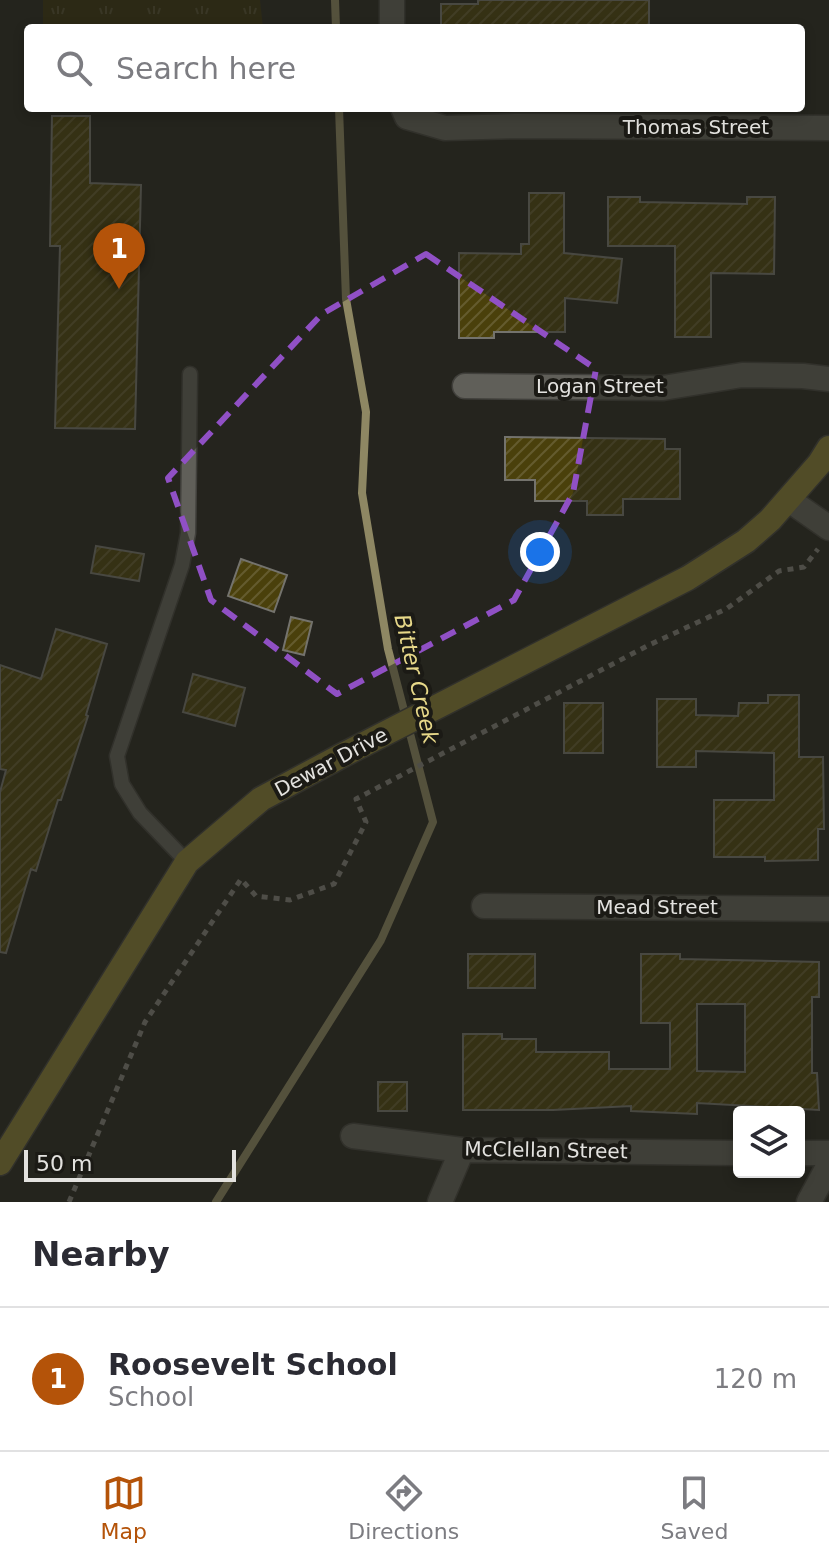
<!DOCTYPE html>
<html lang="en">
<head>
<meta charset="utf-8">
<style>
	body { margin:0; font-family:"DejaVu Sans",sans-serif; background:#f2f2f3; color:#2b2b33 }
	.controls { position:absolute; right:24px; bottom:24px; display:grid; overflow:hidden; border-radius:8px; box-shadow:0 4px 12px #0003 }
	.controls button { width:72px; height:72px; display:grid; place-items:center; padding:0; border:0; border-bottom:2px solid #e1e1e2; background:#fff; color:#2b2b33; font:40px sans-serif }
	.scale { position:absolute; left:24px; bottom:20px; width:212px; box-sizing:border-box; padding-left:8px; border:4px solid #e3e2df; border-top:0; font-size:22px; line-height:28px; white-space:nowrap; color:#e3e2df; -webkit-text-stroke:6px #1b1a15; paint-order:stroke }
	.you { position:absolute; left:540px; top:552px; width:28px; height:28px; margin:-20px; border:6px solid #fff; border-radius:50%; background:#1a73e8; box-shadow:0 0 0 12px #1a73e833 }
	.badge { display:grid; place-items:center; width:52px; height:52px; border-radius:50%; background:#b45309; color:#fff; font-size:26px; font-weight:700 }
	.pin { position:absolute; translate:-50% -66px; filter:drop-shadow(0 2px 4px #0008) }
	.pin::after { content:''; position:absolute; top:42px; width:28px; height:24px; background:inherit; clip-path:polygon(0 0,100% 0,50% 100%) }
	.list { margin:0; padding:0; list-style:none }
	h2 { display:flex; justify-content:space-between; align-items:center; height:104px; margin:0; padding:0 32px; font-size:34px }
	h2 small { font-size:26px; font-weight:400; color:#7c7c81 }
	.list li { display:grid; grid-template-columns:52px 1fr auto; gap:24px; align-items:center; box-sizing:border-box; height:144px; padding:0 32px; border-top:2px solid #e1e1e2 }
	.list b { display:block; font-size:30px; white-space:nowrap }
	.list p { margin:0; font-size:26px; white-space:nowrap; color:#7c7c81 }
	.list em { font-size:26px; font-style:normal; color:#7c7c81 }
	.icon { flex:none; width:44px; height:44px; fill:none; stroke:currentColor; stroke-width:2; stroke-linecap:round; stroke-linejoin:round }
	.map { position:relative; flex:none; width:829px; height:1202px; overflow:hidden }
	.search { position:absolute; background:#fff; box-shadow:0 4px 12px #0003; left:24px; right:24px; top:24px; height:88px; display:flex; align-items:center; gap:20px; box-sizing:border-box; padding:0 28px; border-radius:8px; color:#7c7c81; font-size:30px }
	.sheet { height:248px; background:#fff }
	nav { display:flex; justify-content:space-around; align-items:center; box-sizing:border-box; height:112px; border-top:2px solid #e1e1e2; background:#fff; font-size:22px; color:#7c7c81 }
	nav a { display:grid; justify-items:center; gap:4px }
	nav .on { color:#b45309 }
	.map>svg:first-child { display:block }
</style>
</head>
<body>
<div class="map">
<svg width="829" height="1202" viewBox="0 0 829 1202">
	<defs>
		<pattern id="grass-tufts" width="24" height="20" patternUnits="userSpaceOnUse" patternTransform="scale(2)"><rect width="24" height="20" fill="#352f0d"/><path d="M3 7l-1-3M5 7V3M7 7l1-3M15 17l-1-3M17 17v-4M19 17l1-3" fill="none" stroke="#524d30"/></pattern>
		<pattern id="building-hatch" width="6" height="6" patternUnits="userSpaceOnUse" patternTransform="scale(2)"><rect width="6" height="6" fill="#4a400b"/><path d="M-1 1l2-2M0 6l6-6M5 7l2-2" fill="none" stroke="#645b2e"/></pattern>
	</defs>
	<rect width="100%" height="100%" fill="#25241e"/>
	<path fill="url(#grass-tufts)" d="M43,0H260L263,28H43Z"/>
	<g fill="none" stroke-linecap="round" stroke-linejoin="round">
		<path stroke="#8e8763" stroke-width="8" d="M335,0L336,28
			M216,1202L381,940L433,822L388,649L362,493L366,412L346,299L339,108"/>
	</g>
	<path fill="url(#building-hatch)" stroke="#74736d" stroke-width="2" fill-rule="evenodd" d="M478,0H649V27L441,28V4H478Z
		M52,116H90V183L141,185L135,429L55,428L60,246H50Z
		M529,193H564V253L622,259L617,303L565,298V332H494V338H459V253L521,254V244H529Z
		M608,197H640V202L747,204V197H775L774,274L711,273V337H675V246H608Z
		M505,437L665,439V449H680V499H623V515H587V501H535V480H505Z
		M96,546L144,554L139,581L91,573Z
		M241,559L287,575L274,612L228,596Z
		M291,617L312,622L304,655L283,650Z
		M56,629L107,644L86,715L88,716L61,800H58L36,871L31,869L6,953L0,952V792L6,770L0,769V665L41,679Z
		M193,674L245,688L235,726L183,712Z
		M768,695H799V757H823L824,829H818V860L765,861V857H714V800H774V753L696,751V767H657V699H696V715L738,716L739,703H768Z
		M564,703H603V753H564Z
		M468,954H535V988H468Z
		M641,954H680V959L819,962V997H812V1073H817L819,1110L697,1103V1114L631,1111V1106L553,1110H463V1034H502V1039H536V1052H609V1069H670V1023H641ZM697,1004H745V1072L697,1071Z
		M378,1082H407V1111H378Z"/>
	<g fill="none" stroke-linecap="round" stroke-linejoin="round">
		<g stroke="#41403c" stroke-width="17">
			<path id="service" d="M187,862L140,813L122,784L117,756L182,565L188,533L190,374"/>
		</g>
		<g stroke="#41403c" stroke-width="27">
			<path id="minor" d="M392,0V28
				M403,108L407,117L445,128L515,126L829,128
				M465,386L663,388L742,375L803,376L829,379
				M789,500L829,528
				M484,906L829,909
				M353,1136L462,1150L739,1153
				M799,1153H829
				M440,1202L462,1150
				M809,1202L829,1165"/>
		</g>
		<g stroke="#41403c" stroke-width="27">
			<path id="primary" d="M0,1163L187,862L261,799L341,756L688,578L746,541L770,520L819,464L829,448"/>
		</g>
		<path stroke="#807f7b" stroke-width="5" stroke-dasharray="6 6" stroke-linecap="butt" d="M69,1202L145,1022L241,879L256,896L290,900L334,884L366,822L356,799L647,646L726,609L779,571L804,567L818,549"/>
		<use href="#service" stroke="#605f59" stroke-width="14"/>
		<use href="#minor" stroke="#605f59" stroke-width="24"/>
		<use href="#primary" stroke="#887c34" stroke-width="24"/>
	</g>
	<path d="M0 0H829V1202H0ZM426,254L596,369L573,493L514,600L337,694L211,600L168,478L322,314Z" fill="#25241e" fill-opacity=".55" fill-rule="evenodd"/>
	<path fill="none" stroke="#9050c5" stroke-width="6" stroke-dasharray="16 10" stroke-linejoin="round" d="M426,254L596,369L573,493L514,600L337,694L211,600L168,478L322,314Z"/>
	<g text-anchor="middle" stroke-width="8" stroke-linejoin="round" paint-order="stroke">
		<g font-size="20" fill="#e3e2df" stroke="#1b1a15">
			<text x="696" y="134">Thomas Street</text>
			<text x="600" y="393">Logan Street</text>
			<text transform="translate(331 762) rotate(-28)" y="7">Dewar Drive</text>
			<text x="657" y="914">Mead Street</text>
			<text transform="translate(546 1150) rotate(1)" y="7">McClellan Street</text>
		</g>
		<g font-size="22" font-style="italic" fill="#e7d889" stroke="#1b1a15">
			<text transform="translate(417 679) rotate(77)" y="8">Bitter Creek</text>
		</g>
	</g>
</svg>
<div class="controls">
<button><svg class="icon" aria-label="layers" viewBox="0 0 24 24"><path d="M12 4l9 5-9 5-9-5zM3 14l9 5 9-5"/></svg></button>
</div>
<div class="scale">50 m</div>
<div class="you"></div>
<div class="pin badge" style="left:119px;top:289px">1</div>
<div class="search"><svg class="icon" aria-label="search" viewBox="0 0 24 24"><circle cx="10" cy="10" r="6"/><path d="M15 15l6 6"/></svg>Search here</div>
</div>
<section class="sheet">
<h2>Nearby<small></small></h2>
<ul class="list">
<li><span class="badge">1</span><div><b>Roosevelt School</b><p>School</p></div><em>120 m</em></li>
</ul>
</section>
<nav>
<a class="on"><svg class="icon" aria-label="map" viewBox="0 0 24 24"><path d="M3 6l6-2 6 2 6-2v14l-6 2-6-2-6 2zM9 4v14M15 6v14"/></svg>Map</a>
<a><svg class="icon" aria-label="directions" viewBox="0 0 24 24"><path d="M12 3l9 9-9 9-9-9zM9 14v-3h6M13 9l2 2-2 2"/></svg>Directions</a>
<a><svg class="icon" aria-label="saved" viewBox="0 0 24 24"><path d="M7 4h10v16l-5-4-5 4z"/></svg>Saved</a>
</nav>
</body>
</html>
